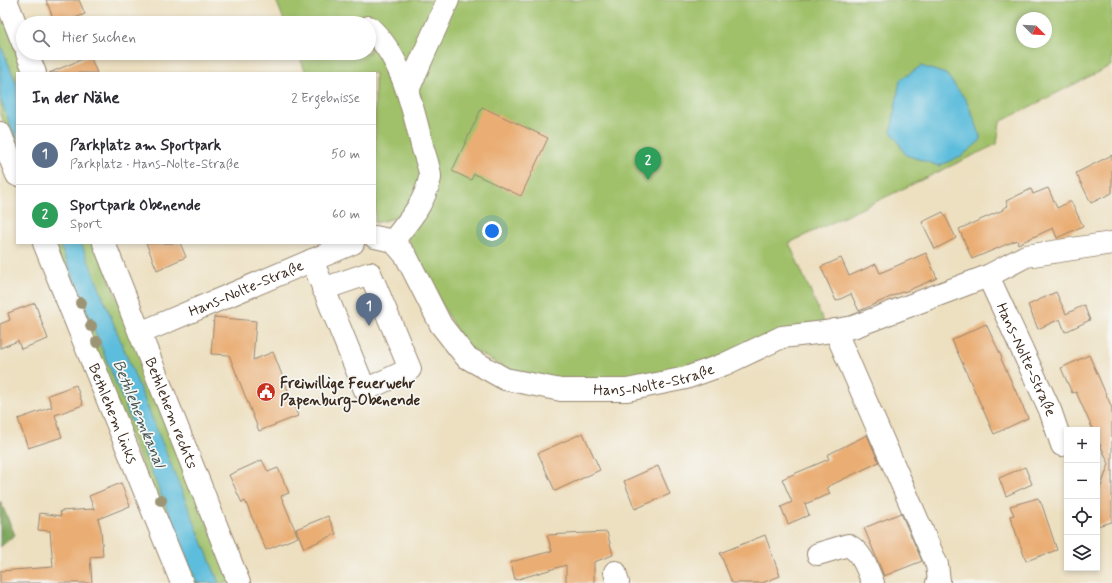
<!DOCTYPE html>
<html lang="de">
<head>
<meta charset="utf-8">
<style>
	body { margin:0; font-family:Mynerve,sans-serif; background:#f7f7f7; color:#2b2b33 }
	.controls { position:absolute; right:12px; bottom:12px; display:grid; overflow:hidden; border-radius:0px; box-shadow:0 2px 6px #0003 }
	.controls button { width:36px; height:36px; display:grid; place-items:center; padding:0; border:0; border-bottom:1px solid #e1e1e2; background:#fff; color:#2b2b33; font:20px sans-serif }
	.compass { position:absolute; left:1016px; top:12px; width:36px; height:36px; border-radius:50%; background:#fff; box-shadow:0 2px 6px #0003; rotate:114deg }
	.you { position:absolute; left:492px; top:231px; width:14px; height:14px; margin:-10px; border:3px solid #fff; border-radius:50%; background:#1a73e8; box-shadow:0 0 0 6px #1a73e833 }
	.badge { display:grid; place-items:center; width:26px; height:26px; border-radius:50%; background:#b45309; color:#fff; font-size:13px; font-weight:700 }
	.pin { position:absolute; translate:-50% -33px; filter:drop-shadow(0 1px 2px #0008) }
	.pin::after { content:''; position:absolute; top:21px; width:14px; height:12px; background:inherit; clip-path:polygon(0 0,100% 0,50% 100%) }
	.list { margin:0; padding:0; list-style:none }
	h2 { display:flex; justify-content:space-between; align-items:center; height:52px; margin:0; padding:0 16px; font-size:17px }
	h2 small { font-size:13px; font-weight:400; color:#7c7c81 }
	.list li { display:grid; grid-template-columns:26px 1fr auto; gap:12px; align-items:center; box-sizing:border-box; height:60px; padding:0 16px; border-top:1px solid #e1e1e2 }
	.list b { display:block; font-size:15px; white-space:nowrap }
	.list p { margin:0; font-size:13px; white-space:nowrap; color:#7c7c81 }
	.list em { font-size:13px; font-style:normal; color:#7c7c81 }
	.icon { flex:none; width:22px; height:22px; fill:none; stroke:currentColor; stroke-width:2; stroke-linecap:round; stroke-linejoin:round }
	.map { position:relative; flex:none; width:1112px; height:583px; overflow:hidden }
	.search { position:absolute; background:#fff; box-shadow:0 2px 6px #0003; left:16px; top:16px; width:360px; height:44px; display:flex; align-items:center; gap:10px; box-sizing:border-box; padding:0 14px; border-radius:22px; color:#7c7c81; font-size:15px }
	.panel { position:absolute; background:#fff; box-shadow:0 2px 6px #0003; left:16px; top:72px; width:360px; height:172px; border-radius:0px }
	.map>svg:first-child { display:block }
</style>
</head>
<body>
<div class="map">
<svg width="1112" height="583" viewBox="0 0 1112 583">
	<rect width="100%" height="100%" fill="#f6f6f2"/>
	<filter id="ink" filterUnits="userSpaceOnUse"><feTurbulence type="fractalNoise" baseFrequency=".025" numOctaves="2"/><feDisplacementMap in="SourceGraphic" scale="8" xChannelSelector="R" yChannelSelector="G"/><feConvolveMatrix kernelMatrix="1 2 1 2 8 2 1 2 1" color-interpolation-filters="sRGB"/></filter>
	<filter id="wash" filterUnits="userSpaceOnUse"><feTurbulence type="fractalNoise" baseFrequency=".012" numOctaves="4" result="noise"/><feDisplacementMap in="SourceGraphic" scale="16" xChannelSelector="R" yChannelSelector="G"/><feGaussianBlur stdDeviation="0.9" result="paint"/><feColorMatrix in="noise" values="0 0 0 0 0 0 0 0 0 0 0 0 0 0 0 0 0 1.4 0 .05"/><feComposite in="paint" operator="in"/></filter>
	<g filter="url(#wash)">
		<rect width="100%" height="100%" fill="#ede0c1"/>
		<path fill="#a0c16a" stroke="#6e7644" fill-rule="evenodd" d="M276,0H1112V65L1000,122L997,144L789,243L824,322L698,368L648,379L600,381L547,378L505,368L464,345L415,255L399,217L375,223V73H306L298,53H369V23H285ZM1022,18H1046V42H1022Z
			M0,8L26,73H17V155L0,113Z
			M52,243H95L232,583H190Z"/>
		<path fill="#80a75e" stroke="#5e683e" d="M0,501L15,535L0,547Z"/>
		<path fill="#5dbddc" stroke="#4c747d" d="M0,43L17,85V141L0,99Z
			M921,66L946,74L966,100L977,126L981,140L963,155L939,166L906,155L891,131L900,80Z
			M59,243H81L219,583H197Z"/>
		<g id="blocks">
			<path fill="#eaae74" d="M46,0H79L85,14L63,23H55Z
				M90,56L97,73H49Z
				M482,107L548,138L521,196L474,174L471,180L452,171Z
				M1112,155V193L1091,203L1076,173Z
				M1048,188L1057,208L1071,201L1083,226L1057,238L1053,228L1018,244L1017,240L972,259L959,229L1003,210L1002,209L1008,206L1006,201L1031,189L1033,194Z
				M943,212L956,238L935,249L922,222Z
				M146,243H180L186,257L157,270Z
				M926,253L937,278L904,292V291L859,311L851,294L836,301L821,267L841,258L849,276L876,264L880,273Z
				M1056,292L1066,314L1084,305L1090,320L1065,332L1060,319L1038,329L1028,305Z
				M35,303L48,339L21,349L18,341L0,348V324L10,320L8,313Z
				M214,317L256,321L253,360L273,352L298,416L259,431L229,355L211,354Z
				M986,324L1002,358L1001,359L1028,418L994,434L952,340Z
				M1089,355L1112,408V522L1097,526V497L1109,464L1097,438V430H1093L1076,392L1072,393L1061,368Z
				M76,385L83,405L55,415L62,437L28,448L18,419L52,407L48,395Z
				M583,433L600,470L555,491L538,453Z
				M867,435L879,462L827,487L830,494L805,504L809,515L788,524L781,507L792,502L782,479L829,459L827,455Z
				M262,460L268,472L278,468L289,493L281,496L298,537L266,550L245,501L242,503L229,475Z
				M658,466L670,494L635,509L624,481Z
				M1025,467L1032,484L1006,496L999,478Z
				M121,483L130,506L98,519L101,529L103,556L90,557L92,583H0V571L53,567L50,531L38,530L40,513L61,516L60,511L94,509L89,496Z
				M1038,498L1042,505L1057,550L1026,561L1010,516L1014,515L1010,506Z
				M901,513L922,561L884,576L864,528Z
				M328,516L336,534L304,548L296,529Z
				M607,532L613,555L594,562V583H566V565L515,580L511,562L552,551L547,535Z
				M765,535L780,576L762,583H732L720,553Z"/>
		</g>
	</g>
	<g filter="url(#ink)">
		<use href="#blocks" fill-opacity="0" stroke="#948570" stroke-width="1"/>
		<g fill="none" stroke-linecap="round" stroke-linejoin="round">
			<g stroke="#948570" stroke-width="24">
				<g id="minor">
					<path d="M6,0L23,43"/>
					<path d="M369,27C403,58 412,106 423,149C425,156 431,172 430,178C424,205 409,220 393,241"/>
					<path d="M27,53L35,73"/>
					<path d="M408,90L448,0"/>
					<path d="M0,133L17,175"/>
					<path id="s1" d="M375,237L393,241L406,256L441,325L466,357L505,379L561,390H627L686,378L725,364L782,337L825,332L853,327L988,276L1026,256L1112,243"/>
					<path id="s2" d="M44,243L182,583"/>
					<path id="s3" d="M104,243L239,583"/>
					<path d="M312,260L365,390L410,369L370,273L323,289"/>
					<path id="s4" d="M988,276L1050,410L1062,445"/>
					<path d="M835,330L937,565L939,581L937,583"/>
					<path id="s5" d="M140,333L353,243"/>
					<path d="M818,554L848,545C863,553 867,569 873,583"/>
					<path d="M615,572L618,583"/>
				</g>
			</g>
			<use href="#minor" stroke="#fff" stroke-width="22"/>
		</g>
		<g fill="#9c9574">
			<circle cx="81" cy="303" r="6"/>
			<circle cx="91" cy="326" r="6"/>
			<circle cx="97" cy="342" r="6"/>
			<circle cx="161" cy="500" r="6"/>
		</g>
	</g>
	<defs>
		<g id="civic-disc" transform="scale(1)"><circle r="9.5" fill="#c8321e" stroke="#f6f6f2"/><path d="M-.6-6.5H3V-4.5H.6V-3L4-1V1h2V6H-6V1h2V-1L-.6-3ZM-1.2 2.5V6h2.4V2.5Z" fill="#fff"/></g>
	</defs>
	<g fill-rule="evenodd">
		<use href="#civic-disc" x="266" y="392"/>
	</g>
	<g text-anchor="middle" stroke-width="3.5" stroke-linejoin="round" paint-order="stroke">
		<g font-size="15" fill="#3b2a1e" stroke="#f6f6f2">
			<text dy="5" stroke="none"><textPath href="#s5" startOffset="115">Hans-Nolte-Straße</textPath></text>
			<text dy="5" stroke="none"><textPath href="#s4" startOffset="92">Hans-Nolte-Straße</textPath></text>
			<text dy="5" stroke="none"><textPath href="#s1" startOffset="352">Hans-Nolte-Straße</textPath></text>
			<text dy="5" stroke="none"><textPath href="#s2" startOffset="184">Bethlehem links</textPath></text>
			<text dy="5" stroke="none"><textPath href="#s3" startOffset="183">Bethlehem rechts</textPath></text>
		</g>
		<g font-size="15" font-weight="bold" fill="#3b2a1e" stroke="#f6f6f2" text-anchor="start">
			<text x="280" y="388">Freiwillige Feuerwehr<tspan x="280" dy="17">Papenburg-Obenende</tspan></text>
		</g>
		<g font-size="16" font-style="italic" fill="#455657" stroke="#f6f6f2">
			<text transform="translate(140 413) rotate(68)" y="6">Bethlehemkanal</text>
		</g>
	</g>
</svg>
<div class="controls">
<button>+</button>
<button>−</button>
<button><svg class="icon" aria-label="locate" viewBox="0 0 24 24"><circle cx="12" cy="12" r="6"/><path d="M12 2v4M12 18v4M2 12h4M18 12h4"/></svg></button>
<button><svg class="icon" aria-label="layers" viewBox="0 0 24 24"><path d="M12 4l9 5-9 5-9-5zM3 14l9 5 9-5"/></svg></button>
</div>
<svg class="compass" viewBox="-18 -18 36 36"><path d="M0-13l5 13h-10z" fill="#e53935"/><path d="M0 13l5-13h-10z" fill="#7c7c81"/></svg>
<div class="you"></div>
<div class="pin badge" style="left:369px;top:326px;background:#5c6f8a">1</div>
<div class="pin badge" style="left:648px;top:180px;background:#2e9e5b">2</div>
<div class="search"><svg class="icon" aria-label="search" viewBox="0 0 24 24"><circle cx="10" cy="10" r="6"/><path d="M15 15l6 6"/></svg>Hier suchen</div>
<section class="panel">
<h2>In der Nähe<small>2 Ergebnisse</small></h2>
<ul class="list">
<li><span class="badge" style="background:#5c6f8a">1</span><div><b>Parkplatz am Sportpark</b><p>Parkplatz · Hans-Nolte-Straße</p></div><em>50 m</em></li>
<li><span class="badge" style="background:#2e9e5b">2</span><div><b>Sportpark Obenende</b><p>Sport</p></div><em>60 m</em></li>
</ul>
</section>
</div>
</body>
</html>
